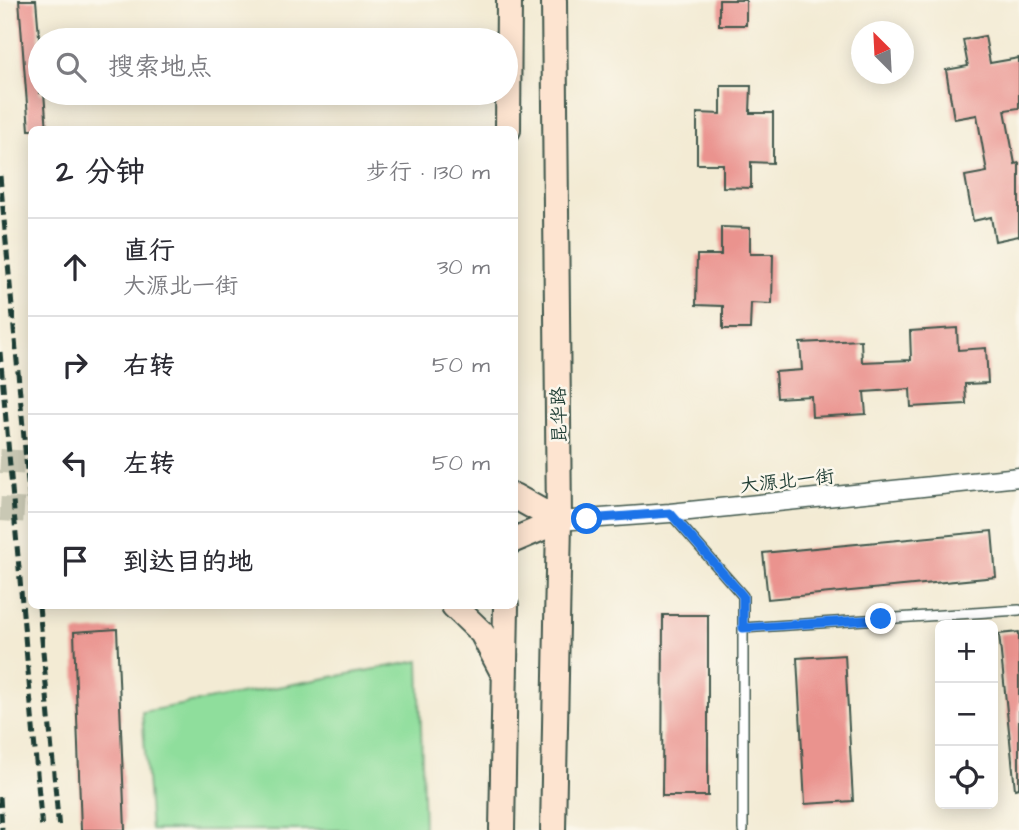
<!DOCTYPE html>
<html lang="zh">
<head>
<meta charset="utf-8">
<style>
	body { margin:0; font-family:"Architects Daughter","LXGW WenKai TC",sans-serif; background:#f7f7f7; color:#2b2b33 }
	.controls { position:absolute; right:21px; bottom:21px; display:grid; overflow:hidden; border-radius:10px; box-shadow:0 4px 18px #0003 }
	.controls button { width:63px; height:63px; display:grid; place-items:center; padding:0; border:0; border-bottom:2px solid #e1e1e2; background:#fff; color:#2b2b33; font:35px sans-serif }
	.compass { position:absolute; left:851px; top:21px; width:63px; height:63px; border-radius:50%; background:#fff; box-shadow:0 4px 18px #0003; rotate:336deg }
	.stop { position:absolute; width:21px; height:21px; margin:-16px; border:5px solid #1a73e8; border-radius:50%; background:#fff }
	.stop.end { background:#1a73e8; border-color:#fff; box-shadow:0 2px 7px #0008 }
	.list { margin:0; padding:0; list-style:none }
	h2 { display:flex; justify-content:space-between; align-items:center; height:91px; margin:0; padding:0 28px; font-size:30px }
	h2 small { font-size:23px; font-weight:400; color:#7c7c81 }
	.list li { display:grid; grid-template-columns:46px 1fr auto; gap:21px; align-items:center; box-sizing:border-box; height:98px; padding:0 28px; border-top:2px solid #e1e1e2 }
	.list b { display:block; font-size:26px; white-space:nowrap }
	.list p { margin:0; font-size:23px; white-space:nowrap; color:#7c7c81 }
	.list em { font-size:23px; font-style:normal; color:#7c7c81 }
	.icon { flex:none; width:38px; height:38px; fill:none; stroke:currentColor; stroke-width:2; stroke-linecap:round; stroke-linejoin:round }
	.map { position:relative; flex:none; width:1019px; height:830px; overflow:hidden }
	.search { position:absolute; background:#fff; box-shadow:0 4px 18px #0003; left:28px; top:28px; width:490px; height:77px; display:flex; align-items:center; gap:18px; box-sizing:border-box; padding:0 24px; border-radius:38px; color:#7c7c81; font-size:26px }
	.panel { position:absolute; background:#fff; box-shadow:0 4px 18px #0003; left:28px; top:126px; width:490px; height:483px; border-radius:10px }
	.map>svg:first-child { display:block }
</style>
</head>
<body>
<div class="map">
<svg width="1019" height="830" viewBox="0 0 1019 830">
	<rect width="100%" height="100%" fill="#fbf7ec"/>
	<filter id="ink" filterUnits="userSpaceOnUse"><feTurbulence type="fractalNoise" baseFrequency=".0143" numOctaves="2"/><feDisplacementMap in="SourceGraphic" scale="14" xChannelSelector="R" yChannelSelector="G"/><feConvolveMatrix kernelMatrix="1 2 1 2 8 2 1 2 1" color-interpolation-filters="sRGB"/></filter>
	<filter id="wash" filterUnits="userSpaceOnUse"><feTurbulence type="fractalNoise" baseFrequency=".00686" numOctaves="4" result="noise"/><feDisplacementMap in="SourceGraphic" scale="28" xChannelSelector="R" yChannelSelector="G"/><feGaussianBlur stdDeviation="1.57" result="paint"/><feColorMatrix in="noise" values="0 0 0 0 0 0 0 0 0 0 0 0 0 0 0 0 0 1.4 0 .05"/><feComposite in="paint" operator="in"/></filter>
	<g filter="url(#wash)">
		<rect width="100%" height="100%" fill="#f3ebd4"/>
		<path fill="#8fde9c" stroke="#578e68" stroke-width="2" d="M419,661L424,830H151L142,712Z"/>
		<g id="blocks">
			<path fill="#ea938e" d="M19,0H36L40,48V93H44L47,130H29Z
				M719,0H746V25H719Z
				M985,36L990,63L1019,58V108L1005,110L1015,164L1019,163V236L995,241L991,217L973,221L965,176L987,172L977,115L954,119L946,70L968,66L963,40Z
				M721,86H751L750,113H773V163L751,162V188L723,187V164H697V113L721,114Z
				M721,227L750,228V254H773L772,304L751,303L750,329H723V306L696,305L697,255H721Z
				M957,328L958,350L986,348L988,383L965,384L966,404L911,407L910,389L864,392L866,414L812,417L811,396L777,398L775,372L802,370L800,343L861,340L862,362L911,360L910,331Z
				M992,531L996,577L768,599L763,553Z
				M663,615H708V796H662Z
				M117,629L125,830H81L74,632Z
				M1019,632V788L1015,789L999,634Z
				M845,655L853,801L805,804L797,658Z"/>
		</g>
	</g>
	<g filter="url(#ink)">
		<use href="#blocks" fill-opacity="0" stroke="#3f574c" stroke-width="2"/>
		<g fill="none" stroke-linecap="round" stroke-linejoin="round">
			<path stroke="#c9c8b4" stroke-width="24" stroke-dasharray="24 12" stroke-linecap="butt" d="M0,461L32,463
				M0,509L32,511"/>
			<g stroke="#3f574c" stroke-width="12">
				<path id="lane" d="M670,513L743,596V830
					M743,628L1019,610"/>
			</g>
			<g stroke="#3f574c" stroke-width="21">
				<path id="street" d="M559,521L670,513L1019,477"/>
			</g>
			<g stroke="#3f574c" stroke-width="28">
				<path id="secondary" d="M508,130L509,0
					M514,496L559,521
					M514,540L559,521
					M454,606L482,633L504,675
					M502,830L506,606
					M553,830L559,521L554,0"/>
			</g>
			<use href="#lane" stroke="#fff" stroke-width="9"/>
			<use href="#street" stroke="#fff" stroke-width="18"/>
			<use href="#secondary" stroke="#fde4d0" stroke-width="24"/>
			<path stroke="#1f3d34" stroke-width="5" stroke-dasharray="10 5" stroke-linecap="butt" d="M0,176L32,525
				M0,352L42,830
				M39,606L59,830
				M0,797L2,830"/>
		</g>
	</g>
	<g fill="none" stroke-linecap="round" stroke-linejoin="round" filter="url(#ink)">
		<path stroke="#1a73e8" stroke-width="9" d="M587,519L670,513L743,596V628L881,619"/>
	</g>
	<g text-anchor="middle" stroke-width="5" stroke-linejoin="round" paint-order="stroke">
		<g font-size="19" fill="#1f3d34" stroke="#fbf7ec">
			<text transform="translate(558 415) rotate(-91)" y="7">昆华路</text>
			<text transform="translate(787 480) rotate(-6)" y="7">大源北一街</text>
		</g>
	</g>
</svg>
<div class="controls">
<button>+</button>
<button>−</button>
<button><svg class="icon" aria-label="locate" viewBox="0 0 24 24"><circle cx="12" cy="12" r="6"/><path d="M12 2v4M12 18v4M2 12h4M18 12h4"/></svg></button>
</div>
<svg class="compass" viewBox="-18 -18 36 36"><path d="M0-13l5 13h-10z" fill="#e53935"/><path d="M0 13l5-13h-10z" fill="#7c7c81"/></svg>
<div class="stop" style="left:587px;top:519px"></div>
<div class="stop end" style="left:881px;top:619px"></div>
<div class="search"><svg class="icon" aria-label="search" viewBox="0 0 24 24"><circle cx="10" cy="10" r="6"/><path d="M15 15l6 6"/></svg>搜索地点</div>
<section class="panel">
<h2>2 分钟<small>步行 · 130 m</small></h2>
<ul class="list">
<li><svg class="icon" aria-label="ahead" viewBox="0 0 24 24"><path d="M12 20V5M6 11l6-6 6 6"/></svg><div><b>直行</b><p>大源北一街</p></div><em>30 m</em></li>
<li><svg class="icon" aria-label="right" viewBox="0 0 24 24"><path d="M7 20v-9h11M14 6l5 5-5 5"/></svg><div><b>右转</b></div><em>50 m</em></li>
<li><svg class="icon" aria-label="left" viewBox="0 0 24 24"><path d="M17 20v-9H6M10 6l-5 5 5 5"/></svg><div><b>左转</b></div><em>50 m</em></li>
<li><svg class="icon" aria-label="arrive" viewBox="0 0 24 24"><path d="M6 21V4h12l-3 4 3 4H6"/></svg><div><b>到达目的地</b></div></li>
</ul>
</section>
</div>
</body>
</html>
